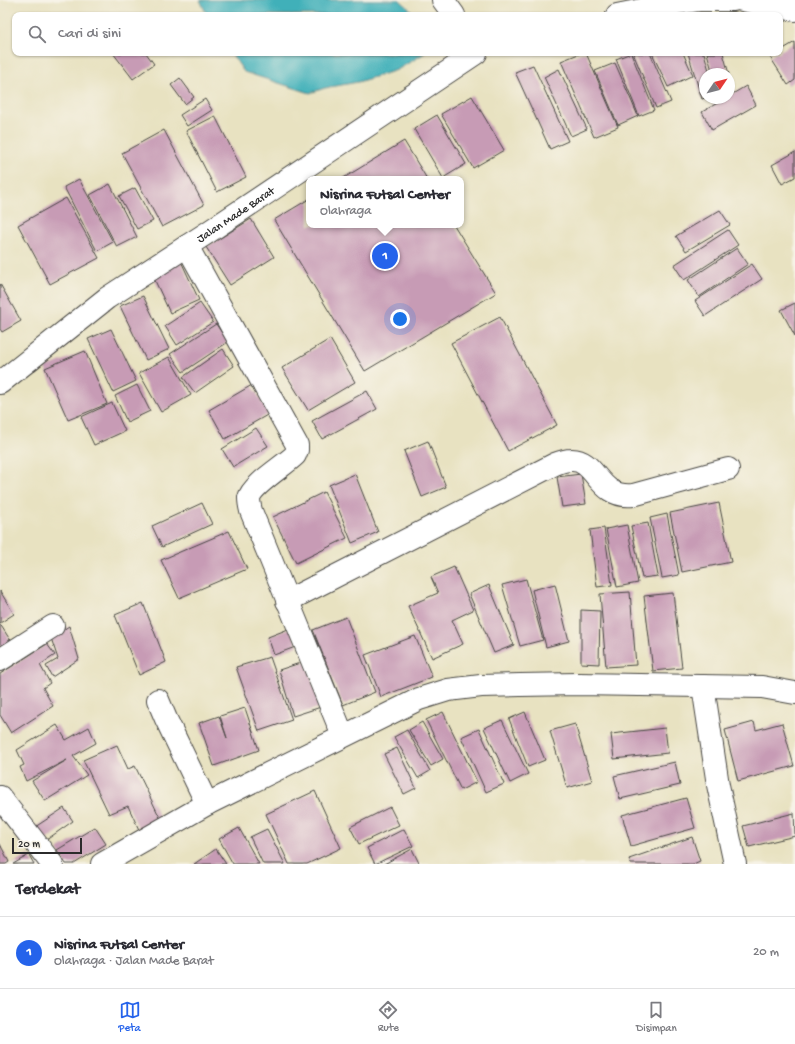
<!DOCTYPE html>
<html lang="id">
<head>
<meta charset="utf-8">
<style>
	body { margin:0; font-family:"Gochi Hand",sans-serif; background:#f2f2f3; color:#2b2b33 }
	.compass { position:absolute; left:699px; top:68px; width:36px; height:36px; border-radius:50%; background:#fff; box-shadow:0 1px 3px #0004; rotate:55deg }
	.scale { position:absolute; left:12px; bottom:10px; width:70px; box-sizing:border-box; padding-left:4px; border:2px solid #2b2b2b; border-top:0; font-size:11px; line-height:14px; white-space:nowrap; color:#2b2b2b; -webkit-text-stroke:3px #f7f3e8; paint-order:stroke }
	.you { position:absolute; left:400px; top:319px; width:14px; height:14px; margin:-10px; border:3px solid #fff; border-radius:50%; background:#1a73e8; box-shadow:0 0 0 6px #1a73e833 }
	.badge { display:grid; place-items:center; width:26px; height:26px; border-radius:50%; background:#2563eb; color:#fff; font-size:13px; font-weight:700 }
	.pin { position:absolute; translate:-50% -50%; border:2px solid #fff; box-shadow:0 1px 4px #0006 }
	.popup { position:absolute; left:306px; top:176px; width:158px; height:52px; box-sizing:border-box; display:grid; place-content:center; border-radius:8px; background:#fff; filter:drop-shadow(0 1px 3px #0005); font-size:13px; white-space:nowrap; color:#7c7c81 }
	.popup b { font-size:15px; color:#2b2b33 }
	.popup::after { content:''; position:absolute; left:50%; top:100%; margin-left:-8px; border:8px solid transparent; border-top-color:#fff }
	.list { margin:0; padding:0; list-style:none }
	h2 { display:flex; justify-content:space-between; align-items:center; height:52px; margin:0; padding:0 16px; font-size:17px }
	h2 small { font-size:13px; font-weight:400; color:#7c7c81 }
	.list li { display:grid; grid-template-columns:26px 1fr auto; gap:12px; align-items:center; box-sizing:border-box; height:72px; padding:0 16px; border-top:1px solid #e1e1e2 }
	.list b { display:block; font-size:15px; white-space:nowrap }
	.list p { margin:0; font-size:13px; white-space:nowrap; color:#7c7c81 }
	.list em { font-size:13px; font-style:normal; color:#7c7c81 }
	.icon { flex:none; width:22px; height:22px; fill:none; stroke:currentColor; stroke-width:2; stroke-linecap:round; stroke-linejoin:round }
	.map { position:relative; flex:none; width:795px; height:864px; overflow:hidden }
	.search { position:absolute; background:#fff; box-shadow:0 1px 3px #0004; left:12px; right:12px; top:12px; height:44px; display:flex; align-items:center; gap:10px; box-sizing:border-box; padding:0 14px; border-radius:8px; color:#7c7c81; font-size:15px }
	.sheet { height:124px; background:#fff }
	nav { display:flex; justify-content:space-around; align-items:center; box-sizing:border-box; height:56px; border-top:1px solid #e1e1e2; background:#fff; font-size:11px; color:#7c7c81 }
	nav a { display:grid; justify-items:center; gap:2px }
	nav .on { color:#2563eb }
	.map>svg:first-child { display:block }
</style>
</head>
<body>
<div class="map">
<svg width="795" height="864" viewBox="0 0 795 864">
	<rect width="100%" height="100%" fill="#f7f3e8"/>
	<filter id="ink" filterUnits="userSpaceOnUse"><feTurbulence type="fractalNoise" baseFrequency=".025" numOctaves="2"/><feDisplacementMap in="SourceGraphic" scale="8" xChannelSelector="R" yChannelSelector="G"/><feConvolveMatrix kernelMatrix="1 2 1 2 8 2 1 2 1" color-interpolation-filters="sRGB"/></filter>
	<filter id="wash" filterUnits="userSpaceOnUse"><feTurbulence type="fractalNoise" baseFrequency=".012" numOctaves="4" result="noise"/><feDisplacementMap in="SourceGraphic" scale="16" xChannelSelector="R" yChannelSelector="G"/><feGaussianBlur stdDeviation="0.9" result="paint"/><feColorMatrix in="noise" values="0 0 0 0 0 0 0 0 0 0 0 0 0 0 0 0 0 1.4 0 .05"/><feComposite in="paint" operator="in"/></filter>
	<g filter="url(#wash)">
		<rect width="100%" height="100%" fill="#e8e2c1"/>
		<path fill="#40b0b9" stroke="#366e72" d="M200,0H400L416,15H207Z
			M231,53H425L397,70L358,82L325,88L310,93L244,72Z"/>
		<g id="blocks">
			<path fill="#c79bb5" d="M795,42V80L788,85L770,57L776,53H780V51Z
				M113,53H146L154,64L133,79Z
				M581,53H586L618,127L594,137L561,61Z
				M631,53L654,110L639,116L616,59Z
				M633,53H650L671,102L656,108Z
				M652,53H683L693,75L668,87Z
				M688,53H704L710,74H705V98L702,99Z
				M707,53H723L729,74H713Z
				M615,63L638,116L618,125L595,71Z
				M533,65L568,141L550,149L515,72Z
				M559,69L587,129L571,136L544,77Z
				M180,78L194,97L185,104L171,85Z
				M746,86L756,105L712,130L702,112L726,98H729V96Z
				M472,96L504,150L473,168L441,114Z
				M205,99L212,110L187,126L180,115Z
				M437,115L466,164L443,178L414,129Z
				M215,116L246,177L217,192L186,131Z
				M164,130L204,205L162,227L122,153Z
				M404,141L427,179H342Z
				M795,152V177L782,184L772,165Z
				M79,179L113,242L97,251L64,187Z
				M110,184L137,237L117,247L90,195Z
				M135,188L153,221L137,229L119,196Z
				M66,198L99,258L50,284L18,225Z
				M309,199V225H454L496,293L365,371L274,220Z
				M720,210L730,225L686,251L676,236Z
				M251,219L274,257L230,285L206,247Z
				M728,230L738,245L684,280L674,265Z
				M737,248L748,264L699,297L688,280Z
				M180,259L199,300L170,313L151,272Z
				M752,264L762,279L705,316L695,301Z
				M0,284L21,321L2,332L0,329Z
				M143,296L169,349L146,360L120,306Z
				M200,303L213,322L177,345L165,326Z
				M795,303V336L781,310Z
				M500,317L557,425L508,451L451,343Z
				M216,324L228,342L183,372L170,354Z
				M111,329L136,381L113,392L88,339Z
				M330,339L355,382L308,410L282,368Z
				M223,349L234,366L195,393L183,377Z
				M85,351L107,404L68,420L45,368Z
				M169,357L191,395L161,412L139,373Z
				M137,385L150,411L127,422L115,396Z
				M252,385L269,414L225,439L209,410Z
				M367,391L377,409L322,439L312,421Z
				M112,403L125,431L94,445L81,417Z
				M256,428L268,446L233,467L222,449Z
				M428,441L446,487L422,497L404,451Z
				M355,474L378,532L352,543L329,485Z
				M581,474L586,504L562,507L557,477Z
				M324,492L347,538L296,563L273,517Z
				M202,503L212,524L162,547L152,526Z
				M719,503L731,562L682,572L670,513Z
				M667,514L679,575L662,578L650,518Z
				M648,523L658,576L642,578L631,526Z
				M627,525L638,583L617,587L606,529Z
				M604,528L612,585L597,587L590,530Z
				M229,531L247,569L179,598L161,560Z
				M454,567L473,610L452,620L463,644L432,658L408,606L438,593L431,577Z
				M526,579L543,640L520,646L502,585Z
				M555,584L569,641L546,647L532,590Z
				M489,585L514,645L494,653L469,594Z
				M0,591L14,614L0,623Z
				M630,592L636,665L606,667L600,594Z
				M673,593L682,668L653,671L644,596Z
				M143,603L166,662L139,675L115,615Z
				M581,610L600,611L599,664L581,663Z
				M346,617L375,692L343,705L313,630Z
				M0,624L14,646L0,655Z
				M69,626L79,659L52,677L46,666L58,659L51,638Z
				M291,628L298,646L274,655L268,637Z
				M415,636L432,677L381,697L365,655Z
				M47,644L55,655L40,665L50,683L43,688L53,706L11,733L0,715V674Z
				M270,657L292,720L259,731L236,667Z
				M306,661L321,707L293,716L279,670Z
				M245,708L259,750L214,766L199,723L219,716L227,738L220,716Z
				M443,712L477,782L461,790L426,720Z
				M525,712L545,760L528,767L509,719Z
				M502,720L528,774L510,783L484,728Z
				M422,722L443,759L431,766L409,730Z
				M754,722L756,730L782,723L794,766L738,781L725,730Z
				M575,724L592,781L567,788L550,731Z
				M57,725L66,740L89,727L96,743L73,756L87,775L45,801L32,781L67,760L26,781L20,767L24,765L17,750Z
				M665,728L668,753L614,759L611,734Z
				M479,729L504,784L486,792L461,737Z
				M407,730L430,771L418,778L394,737Z
				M117,745L128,769L135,766L163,824L141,834L128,806L109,814L83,760Z
				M397,748L416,788L404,794L384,754Z
				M675,762L680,785L620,799L614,776Z
				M315,791L341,848L307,864H289L266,814Z
				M686,798L695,828L631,846L622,815Z
				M390,807L399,825L359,844L350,827Z
				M64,808L73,821L42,843L32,829Z
				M794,813L795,836L749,847L743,826Z
				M95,827L106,844L74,864H66L57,850Z
				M239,828L259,864H233L219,839Z
				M267,829L285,864H263L250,837Z
				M404,829L413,846L375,864L367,848Z
				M692,837L700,861L693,864H631L629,859Z
				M0,844L9,862L6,864H0Z
				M216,849L226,864H194Z
				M412,849L419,863L417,864H384Z
				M29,855L34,864H13Z"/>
		</g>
	</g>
	<g filter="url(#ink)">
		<use href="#blocks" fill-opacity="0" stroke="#474642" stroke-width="1"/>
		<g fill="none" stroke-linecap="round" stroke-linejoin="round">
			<g stroke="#474642" stroke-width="24">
				<g id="minor">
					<path d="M443,0L454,15"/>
					<path d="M742,0L795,10"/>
					<path d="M617,15L676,3L699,0H733"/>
					<path d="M187,246L297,445V450L295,455C284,466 252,485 249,498C249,502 250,507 251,511L343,736"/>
					<path id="s1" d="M0,383L107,298L207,233L476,53"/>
					<path d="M287,601L555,464C560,462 566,460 571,460C597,459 597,499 633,495L728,469"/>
					<path d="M0,660L53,626"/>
					<path d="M703,686L718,785L735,864"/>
					<path d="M158,700L166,719L207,804"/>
					<path d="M0,797L52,864"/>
					<path d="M102,864L207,804L419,699L448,690L481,686L520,685L578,684L762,687L795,693"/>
				</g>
			</g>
			<use href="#minor" stroke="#fff" stroke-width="22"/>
		</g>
	</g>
	<g text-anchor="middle" stroke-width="4" stroke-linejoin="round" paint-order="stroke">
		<g font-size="12" fill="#2b2b2b" stroke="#f7f3e8">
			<text dy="4" stroke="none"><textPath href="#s1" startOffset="290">Jalan Made Barat</textPath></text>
		</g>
	</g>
</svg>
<svg class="compass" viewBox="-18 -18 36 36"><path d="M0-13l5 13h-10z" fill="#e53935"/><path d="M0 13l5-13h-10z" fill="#7c7c81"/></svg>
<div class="scale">20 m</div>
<div class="you"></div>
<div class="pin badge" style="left:385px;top:256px">1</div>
<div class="popup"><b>Nisrina Futsal Center</b>Olahraga</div>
<div class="search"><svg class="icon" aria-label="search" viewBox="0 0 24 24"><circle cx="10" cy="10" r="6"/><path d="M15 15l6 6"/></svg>Cari di sini</div>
</div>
<section class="sheet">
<h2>Terdekat<small></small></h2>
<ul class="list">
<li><span class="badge">1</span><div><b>Nisrina Futsal Center</b><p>Olahraga · Jalan Made Barat</p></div><em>20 m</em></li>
</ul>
</section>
<nav>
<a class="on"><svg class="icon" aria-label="map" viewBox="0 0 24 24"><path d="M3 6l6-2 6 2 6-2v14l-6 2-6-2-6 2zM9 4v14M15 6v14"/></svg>Peta</a>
<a><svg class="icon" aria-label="directions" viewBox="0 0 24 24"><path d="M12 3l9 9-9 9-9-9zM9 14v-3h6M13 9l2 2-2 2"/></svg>Rute</a>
<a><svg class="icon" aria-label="saved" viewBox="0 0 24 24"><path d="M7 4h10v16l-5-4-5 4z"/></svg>Disimpan</a>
</nav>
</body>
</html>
